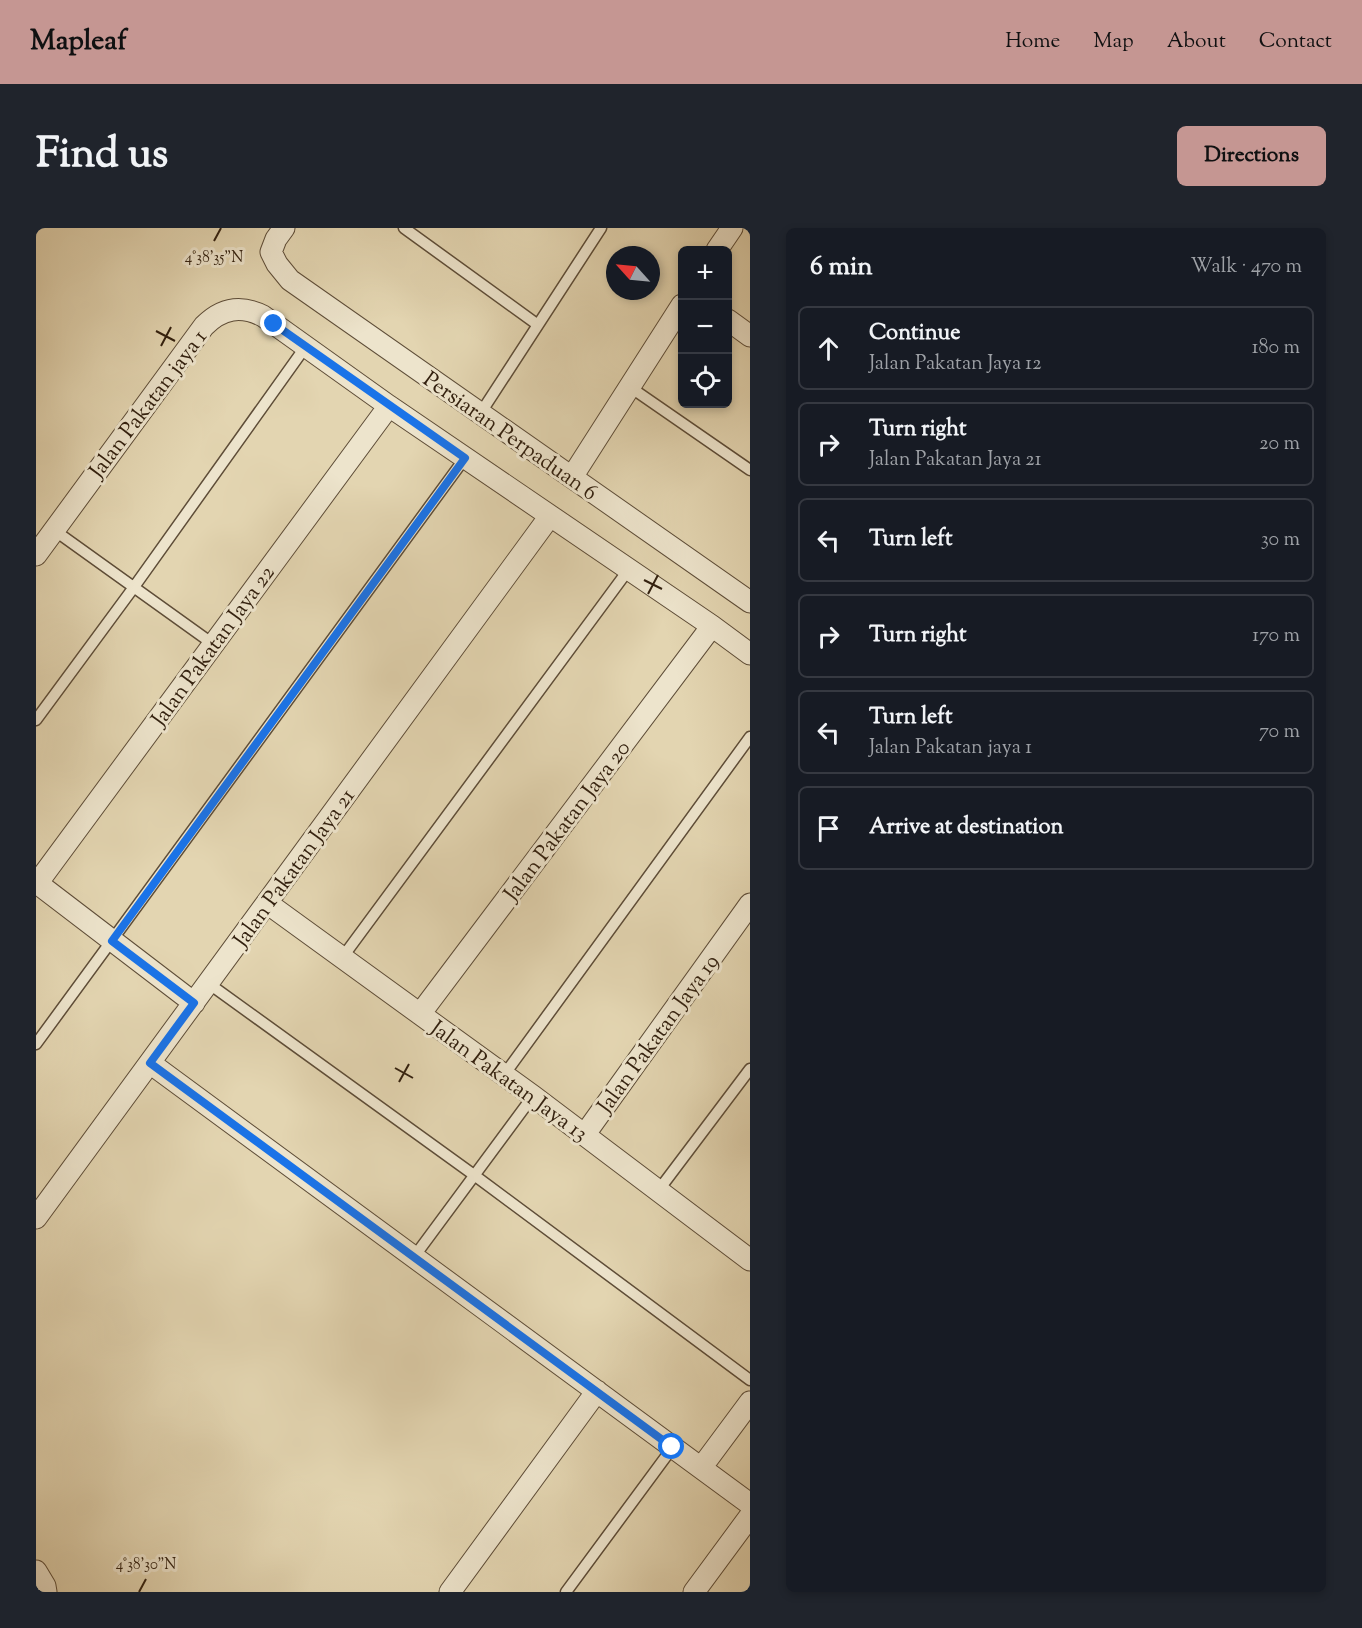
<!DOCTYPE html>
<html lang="en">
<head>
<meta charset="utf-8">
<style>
	body { margin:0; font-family:"Sorts Mill Goudy",serif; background:#20242c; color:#f1f3f6 }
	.controls { position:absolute; right:18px; top:18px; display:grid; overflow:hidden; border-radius:9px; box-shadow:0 3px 9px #0003 }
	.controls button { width:54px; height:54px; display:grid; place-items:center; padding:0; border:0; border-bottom:2px solid #363941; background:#171b24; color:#f1f3f6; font:30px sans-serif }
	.compass { position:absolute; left:570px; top:18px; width:54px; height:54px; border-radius:50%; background:#171b24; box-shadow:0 3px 9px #0003; rotate:297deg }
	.stop { position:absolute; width:18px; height:18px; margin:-14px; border:4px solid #1a73e8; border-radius:50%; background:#fff }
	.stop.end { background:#1a73e8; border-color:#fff; box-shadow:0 2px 6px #0008 }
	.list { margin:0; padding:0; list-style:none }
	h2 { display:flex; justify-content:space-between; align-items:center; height:78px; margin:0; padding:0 24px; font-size:26px }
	h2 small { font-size:20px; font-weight:400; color:#9ea1a6 }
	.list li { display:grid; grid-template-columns:39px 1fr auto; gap:18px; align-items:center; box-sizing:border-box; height:84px; margin:0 12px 12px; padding:0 12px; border:2px solid #363941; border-radius:9px }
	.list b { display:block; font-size:22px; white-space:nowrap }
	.list p { margin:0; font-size:20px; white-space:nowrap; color:#9ea1a6 }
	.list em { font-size:20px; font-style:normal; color:#9ea1a6 }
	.icon { flex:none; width:33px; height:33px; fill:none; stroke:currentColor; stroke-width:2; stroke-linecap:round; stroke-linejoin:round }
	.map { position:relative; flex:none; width:714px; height:1364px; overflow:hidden; border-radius:9px }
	header { display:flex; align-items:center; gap:36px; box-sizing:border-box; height:84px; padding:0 30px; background:#c59692; color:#111 }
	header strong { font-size:28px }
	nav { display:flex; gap:33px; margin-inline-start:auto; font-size:21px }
	.intro { display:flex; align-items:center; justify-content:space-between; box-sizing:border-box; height:144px; padding:0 36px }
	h1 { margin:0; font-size:42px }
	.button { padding:15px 27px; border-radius:9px; background:#c59692; color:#111; font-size:21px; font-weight:700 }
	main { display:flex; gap:36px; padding:0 36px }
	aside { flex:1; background:#171b24; border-radius:9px; box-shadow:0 3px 9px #0003 }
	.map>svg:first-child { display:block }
</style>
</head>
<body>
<header>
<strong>Mapleaf</strong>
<nav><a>Home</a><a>Map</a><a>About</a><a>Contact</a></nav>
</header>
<div class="intro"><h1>Find us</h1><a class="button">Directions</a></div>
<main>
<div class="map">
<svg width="714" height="1364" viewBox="0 0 714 1364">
	<rect width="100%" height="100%" fill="#e3d5b1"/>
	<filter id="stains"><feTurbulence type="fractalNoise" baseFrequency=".00333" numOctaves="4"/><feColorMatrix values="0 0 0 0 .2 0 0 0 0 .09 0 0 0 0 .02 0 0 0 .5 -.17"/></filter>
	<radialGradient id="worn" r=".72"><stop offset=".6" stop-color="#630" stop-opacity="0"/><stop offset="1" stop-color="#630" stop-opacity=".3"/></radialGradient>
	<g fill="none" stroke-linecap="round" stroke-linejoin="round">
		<g stroke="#5e4d38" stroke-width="13">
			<path id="lane" d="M368,0L502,97
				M594,159L714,242
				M444,186L565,0
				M18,302L177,416
				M0,492L98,359L270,118
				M306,730L593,341
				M172,755L438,947L714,1152
				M0,816L429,230
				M468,847L714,509
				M622,963L714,841
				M378,1029L497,868
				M530,1364L637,1219"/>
		</g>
		<g stroke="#5e4d38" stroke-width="23">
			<path id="street" d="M248,0L240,11L235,24L241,36L254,52L714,374
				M681,22L696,0
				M692,92L714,108
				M536,249L646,77
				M0,327L168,98C186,80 205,77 227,88L353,178L676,398L714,426
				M1,655L158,775
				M0,657L353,178
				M231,675L497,868L714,1032
				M384,786L676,398
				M114,835L714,1276
				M549,906L714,676
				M0,990L514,288
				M665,1240L714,1174
				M0,1343L9,1358L10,1364
				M414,1364L561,1163
				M658,1364L714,1288"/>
		</g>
		<use href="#lane" stroke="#ede4cc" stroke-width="10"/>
		<use href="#street" stroke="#ede4cc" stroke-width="21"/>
	</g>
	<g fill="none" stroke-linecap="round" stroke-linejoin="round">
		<path stroke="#1a73e8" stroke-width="8" d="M238,96L429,230L76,713L158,775L114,835L636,1219"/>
	</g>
	<path fill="none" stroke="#32200f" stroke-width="2" d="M178,13L185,0M120,103L139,113M125,118L135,99M608,352L626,361M612,366L622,347M359,840L377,850M363,854L373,836M103,1364L110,1351"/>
	<g text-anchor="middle" stroke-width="6" stroke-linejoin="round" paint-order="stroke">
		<g font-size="22" fill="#32200f" stroke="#ede4cc">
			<text transform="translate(111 175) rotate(-53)" y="8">Jalan Pakatan jaya 1</text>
			<text transform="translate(475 207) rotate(35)" y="8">Persiaran Perpaduan 6</text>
			<text transform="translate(176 417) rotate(-54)" y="8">Jalan Pakatan Jaya 22</text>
			<text transform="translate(530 592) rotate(-53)" y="8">Jalan Pakatan Jaya 20</text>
			<text transform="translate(257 639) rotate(-54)" y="8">Jalan Pakatan Jaya 21</text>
			<text transform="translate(621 805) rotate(-54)" y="8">Jalan Pakatan Jaya 19</text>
			<text transform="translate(474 852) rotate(36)" y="8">Jalan Pakatan Jaya 13</text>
		</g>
	</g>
	<g font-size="15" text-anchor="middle" fill="#32200f" stroke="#ede4cc" stroke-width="6" stroke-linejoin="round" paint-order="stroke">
		<text x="178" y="34">4°38'35"N</text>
		<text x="110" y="1341">4°38'30"N</text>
	</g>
	<rect width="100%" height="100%" filter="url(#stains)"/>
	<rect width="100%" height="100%" fill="url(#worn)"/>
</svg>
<div class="controls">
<button>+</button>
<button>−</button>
<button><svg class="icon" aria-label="locate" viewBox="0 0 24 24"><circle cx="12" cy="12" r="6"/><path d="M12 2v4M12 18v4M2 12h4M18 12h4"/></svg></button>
</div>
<svg class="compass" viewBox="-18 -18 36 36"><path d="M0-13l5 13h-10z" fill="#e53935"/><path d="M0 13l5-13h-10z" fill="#9ea1a6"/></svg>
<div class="stop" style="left:636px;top:1219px"></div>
<div class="stop end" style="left:238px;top:96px"></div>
</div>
<aside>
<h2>6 min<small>Walk · 470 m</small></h2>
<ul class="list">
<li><svg class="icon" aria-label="ahead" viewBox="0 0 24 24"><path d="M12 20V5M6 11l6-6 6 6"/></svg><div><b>Continue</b><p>Jalan Pakatan Jaya 12</p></div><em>180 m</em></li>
<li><svg class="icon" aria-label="right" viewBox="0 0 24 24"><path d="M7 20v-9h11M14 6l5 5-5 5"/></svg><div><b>Turn right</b><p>Jalan Pakatan Jaya 21</p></div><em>20 m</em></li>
<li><svg class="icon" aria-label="left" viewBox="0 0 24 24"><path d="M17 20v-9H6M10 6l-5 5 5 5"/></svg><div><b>Turn left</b></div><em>30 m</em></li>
<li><svg class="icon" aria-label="right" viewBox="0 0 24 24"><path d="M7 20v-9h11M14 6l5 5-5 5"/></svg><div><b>Turn right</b></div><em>170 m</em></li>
<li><svg class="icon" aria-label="left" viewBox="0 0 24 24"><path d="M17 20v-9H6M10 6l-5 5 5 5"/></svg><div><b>Turn left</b><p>Jalan Pakatan jaya 1</p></div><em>70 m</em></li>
<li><svg class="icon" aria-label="arrive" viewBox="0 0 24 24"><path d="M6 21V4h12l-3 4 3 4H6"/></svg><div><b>Arrive at destination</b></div></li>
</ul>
</aside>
</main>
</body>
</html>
